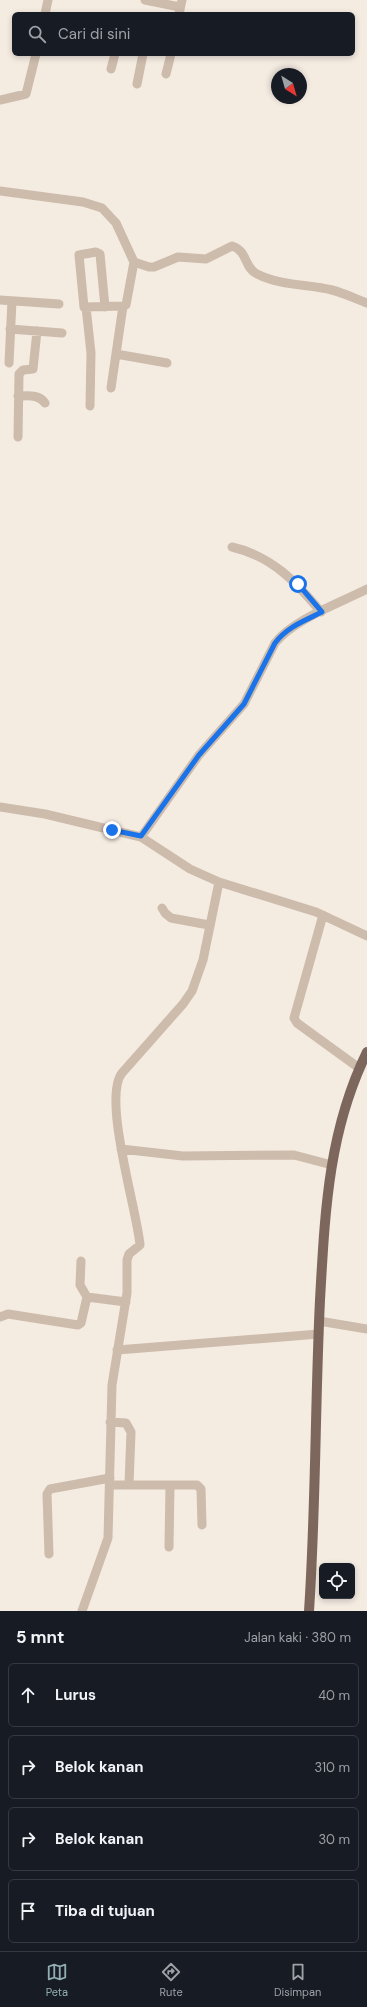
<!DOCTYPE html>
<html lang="id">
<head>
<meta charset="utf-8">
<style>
	body { margin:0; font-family:"DM Sans",sans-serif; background:#20242c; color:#f1f3f6 }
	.controls { position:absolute; right:12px; bottom:12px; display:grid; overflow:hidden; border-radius:6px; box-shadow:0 2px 6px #0003 }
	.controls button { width:36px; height:36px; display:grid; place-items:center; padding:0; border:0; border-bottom:1px solid #363941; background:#171b24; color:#f1f3f6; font:20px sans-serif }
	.compass { position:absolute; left:271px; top:68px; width:36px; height:36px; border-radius:50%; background:#171b24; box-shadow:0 2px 6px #0003; rotate:143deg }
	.stop { position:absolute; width:12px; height:12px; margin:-9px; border:3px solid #1a73e8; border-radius:50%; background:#fff }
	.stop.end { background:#1a73e8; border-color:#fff; box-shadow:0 1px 4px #0008 }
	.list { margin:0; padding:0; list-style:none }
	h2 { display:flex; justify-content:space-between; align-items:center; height:52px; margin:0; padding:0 16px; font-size:17px }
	h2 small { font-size:13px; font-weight:400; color:#9ea1a6 }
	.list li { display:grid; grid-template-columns:26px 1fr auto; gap:12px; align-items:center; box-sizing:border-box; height:64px; margin:0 8px 8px; padding:0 8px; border:1px solid #363941; border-radius:6px }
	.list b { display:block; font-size:15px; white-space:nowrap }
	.list em { font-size:13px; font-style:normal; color:#9ea1a6 }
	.icon { flex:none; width:22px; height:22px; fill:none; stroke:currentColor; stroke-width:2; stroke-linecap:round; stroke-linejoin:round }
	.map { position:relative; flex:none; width:367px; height:1611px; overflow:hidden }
	.search { position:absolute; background:#171b24; box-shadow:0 2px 6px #0003; left:12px; right:12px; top:12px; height:44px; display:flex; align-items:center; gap:10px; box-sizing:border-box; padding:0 14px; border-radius:6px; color:#9ea1a6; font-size:15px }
	.sheet { height:340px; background:#171b24 }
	nav { display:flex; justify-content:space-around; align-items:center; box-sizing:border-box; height:56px; border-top:1px solid #363941; background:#171b24; font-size:11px; color:#9ea1a6 }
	nav a { display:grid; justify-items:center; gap:2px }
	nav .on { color:#92aeb2 }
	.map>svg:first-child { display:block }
</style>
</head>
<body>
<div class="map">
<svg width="367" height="1611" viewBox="0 0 367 1611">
	<rect width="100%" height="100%" fill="#f4ebe1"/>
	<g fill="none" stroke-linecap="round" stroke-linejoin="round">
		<path stroke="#cdbbac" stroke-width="9" d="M145,0L180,7
			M45,14L48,0
			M179,14L182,0
			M111,69L115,54
			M166,74L171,54
			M137,84L143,54
			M0,100L26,94L36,54
			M0,191L83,202L102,208L116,223L134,262L149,267H154L178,257L206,259L232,246C248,251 244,268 257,274C281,286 307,284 332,290C344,293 356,299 367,303
			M0,300L59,304
			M86,307L91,353L90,406
			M105,307L100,254L96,252L79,255L84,307L123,306L126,305L134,262
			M10,329L62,333
			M116,354L167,363
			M9,363L12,301
			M111,388L123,306
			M18,396C28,396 39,394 45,403
			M18,437L19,374L23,370L33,369L37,331
			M232,547C272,556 296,582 321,612
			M0,807L45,814L141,837L190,869L219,882L316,912L367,936
			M141,837L199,755L244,704L275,643C294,619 340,603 367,589
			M162,908L165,913L171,918L209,925
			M323,915L294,1018L297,1023L359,1068
			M121,1149L183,1156L294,1155L332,1165
			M81,1261L80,1285L87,1297
			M0,1317L8,1314L78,1325L81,1323L87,1297L126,1302
			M319,1321L367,1329
			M117,1350L319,1334
			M110,1422L126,1423L131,1432L129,1484
			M110,1485H197L201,1489L202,1525
			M169,1547L170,1485
			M49,1554L47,1494L50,1489L110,1478
			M82,1611L108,1538L112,1385L127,1293V1260L129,1254L140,1245C137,1210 102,1098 122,1073L183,1004L192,991L203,960L219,882"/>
		<path stroke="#7d675c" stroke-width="10" d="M309,1611C316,1507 315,1403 320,1300C325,1212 328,1132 367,1052"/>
	</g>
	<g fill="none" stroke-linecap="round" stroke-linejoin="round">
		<path stroke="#1a73e8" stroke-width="5" d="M112,830L141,836L199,755L244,704L275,643C287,627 304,621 322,612L298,584"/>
	</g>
</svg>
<div class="controls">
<button><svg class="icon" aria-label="locate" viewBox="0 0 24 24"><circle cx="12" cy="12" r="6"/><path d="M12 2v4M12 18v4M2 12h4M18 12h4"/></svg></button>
</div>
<svg class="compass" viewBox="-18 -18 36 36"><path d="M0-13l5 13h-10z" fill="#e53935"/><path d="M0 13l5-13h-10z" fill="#9ea1a6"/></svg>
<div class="stop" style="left:298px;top:584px"></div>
<div class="stop end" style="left:112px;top:830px"></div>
<div class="search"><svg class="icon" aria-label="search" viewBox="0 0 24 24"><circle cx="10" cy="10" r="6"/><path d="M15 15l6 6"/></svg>Cari di sini</div>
</div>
<section class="sheet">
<h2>5 mnt<small>Jalan kaki · 380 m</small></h2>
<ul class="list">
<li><svg class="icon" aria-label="ahead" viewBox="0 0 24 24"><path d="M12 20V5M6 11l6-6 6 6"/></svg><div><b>Lurus</b></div><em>40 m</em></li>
<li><svg class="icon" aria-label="right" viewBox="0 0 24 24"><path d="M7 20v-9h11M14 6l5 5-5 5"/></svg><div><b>Belok kanan</b></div><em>310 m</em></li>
<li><svg class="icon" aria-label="right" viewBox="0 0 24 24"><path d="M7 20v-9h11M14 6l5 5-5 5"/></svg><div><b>Belok kanan</b></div><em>30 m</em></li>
<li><svg class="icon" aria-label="arrive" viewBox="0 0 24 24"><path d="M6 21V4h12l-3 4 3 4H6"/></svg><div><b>Tiba di tujuan</b></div></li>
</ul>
</section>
<nav>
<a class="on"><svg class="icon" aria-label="map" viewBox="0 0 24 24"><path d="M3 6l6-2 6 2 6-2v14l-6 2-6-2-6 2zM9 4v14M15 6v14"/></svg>Peta</a>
<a><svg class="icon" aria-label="directions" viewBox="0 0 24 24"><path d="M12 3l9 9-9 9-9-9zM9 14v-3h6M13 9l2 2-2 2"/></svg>Rute</a>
<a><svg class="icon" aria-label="saved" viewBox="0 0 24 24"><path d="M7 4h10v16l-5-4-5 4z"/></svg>Disimpan</a>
</nav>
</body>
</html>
